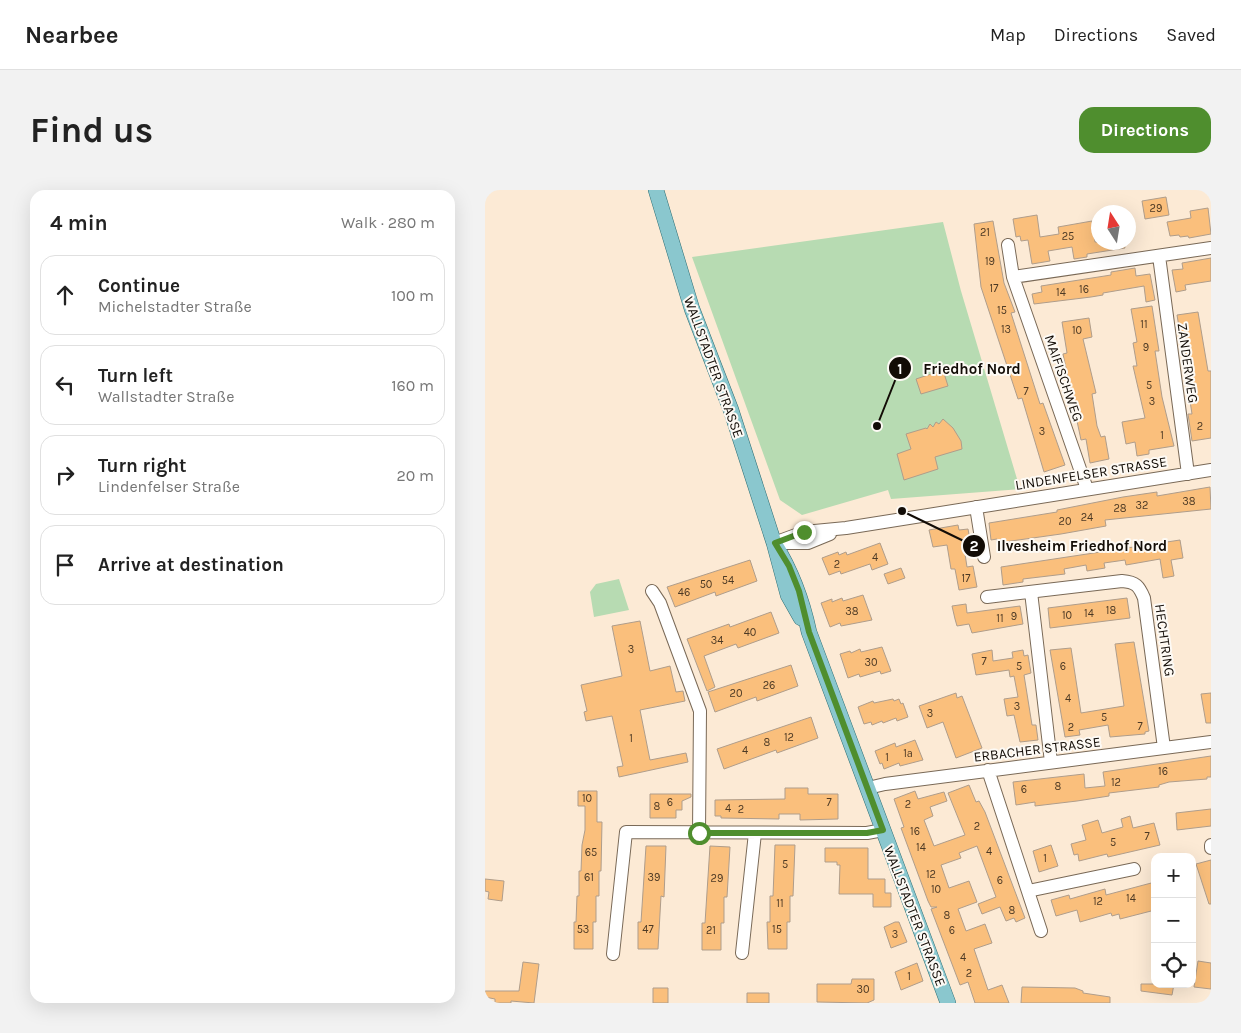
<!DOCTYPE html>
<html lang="en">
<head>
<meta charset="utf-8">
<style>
	body { margin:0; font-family:Karla,sans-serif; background:#f2f2f2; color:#222 }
	.controls { position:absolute; right:15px; bottom:15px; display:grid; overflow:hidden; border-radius:10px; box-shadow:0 5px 20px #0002 }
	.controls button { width:45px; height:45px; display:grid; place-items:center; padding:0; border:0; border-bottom:1px solid #e0e0e0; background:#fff; color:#222; font:25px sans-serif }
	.compass { position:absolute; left:606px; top:15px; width:45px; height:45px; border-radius:50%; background:#fff; box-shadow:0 5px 20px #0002; rotate:348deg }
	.stop { position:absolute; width:15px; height:15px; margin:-11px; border:4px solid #4f8e2e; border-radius:50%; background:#fff }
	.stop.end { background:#4f8e2e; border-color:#fff; box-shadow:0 1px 5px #0008 }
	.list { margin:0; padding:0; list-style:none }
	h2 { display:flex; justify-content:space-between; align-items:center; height:65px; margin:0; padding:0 20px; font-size:21px }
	h2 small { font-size:16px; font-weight:400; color:#767676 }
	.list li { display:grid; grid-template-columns:32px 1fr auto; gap:15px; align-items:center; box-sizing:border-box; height:80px; margin:0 10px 10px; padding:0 10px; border:1px solid #e0e0e0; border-radius:15px }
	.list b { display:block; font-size:19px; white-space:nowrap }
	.list p { margin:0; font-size:16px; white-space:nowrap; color:#767676 }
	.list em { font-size:16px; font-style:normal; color:#767676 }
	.icon { flex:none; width:28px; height:28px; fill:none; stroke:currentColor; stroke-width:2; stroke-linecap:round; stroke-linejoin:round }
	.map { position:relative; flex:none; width:726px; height:813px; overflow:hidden; border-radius:15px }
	header { display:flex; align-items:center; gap:30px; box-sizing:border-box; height:70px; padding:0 25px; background:#fff; border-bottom:1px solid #e0e0e0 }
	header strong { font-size:24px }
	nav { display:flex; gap:28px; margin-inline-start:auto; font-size:18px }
	.intro { display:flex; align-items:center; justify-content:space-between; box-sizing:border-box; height:120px; padding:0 30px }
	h1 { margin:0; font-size:35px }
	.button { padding:12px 22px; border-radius:15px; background:#4f8e2e; color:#fff; font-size:18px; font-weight:700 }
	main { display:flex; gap:30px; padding:0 30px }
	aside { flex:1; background:#fff; border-radius:15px; box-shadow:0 5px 20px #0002 }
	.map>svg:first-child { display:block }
</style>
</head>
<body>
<header>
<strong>Nearbee</strong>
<nav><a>Map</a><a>Directions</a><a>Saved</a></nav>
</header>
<div class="intro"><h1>Find us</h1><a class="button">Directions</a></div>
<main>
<aside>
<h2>4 min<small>Walk · 280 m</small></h2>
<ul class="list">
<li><svg class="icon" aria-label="ahead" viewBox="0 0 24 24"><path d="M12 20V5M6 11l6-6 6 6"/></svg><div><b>Continue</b><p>Michelstadter Straße</p></div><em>100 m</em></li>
<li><svg class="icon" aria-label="left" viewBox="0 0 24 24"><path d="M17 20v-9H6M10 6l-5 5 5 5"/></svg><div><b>Turn left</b><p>Wallstadter Straße</p></div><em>160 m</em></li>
<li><svg class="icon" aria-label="right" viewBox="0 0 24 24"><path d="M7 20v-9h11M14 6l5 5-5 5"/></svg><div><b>Turn right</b><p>Lindenfelser Straße</p></div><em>20 m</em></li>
<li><svg class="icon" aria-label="arrive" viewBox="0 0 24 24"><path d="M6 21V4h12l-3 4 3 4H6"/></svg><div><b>Arrive at destination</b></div></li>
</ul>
</aside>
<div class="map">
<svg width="726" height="813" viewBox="0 0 726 813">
	<rect width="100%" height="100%" fill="#fcead5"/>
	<path fill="#b7dbb2" d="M458,32L476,101L535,299L406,309L403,300L317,325L295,310L207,67Z
		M134,389L144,420L109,427L105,402L111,394Z"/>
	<path fill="#fabf7c" stroke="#af9d8b" d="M681,7L684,25L660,29L657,11Z
		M723,18L726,44L704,48L703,46L695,47L694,45L685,46L682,32L706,28L705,21Z
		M552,25L555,47L574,44L573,37L607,31L610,52H639L640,58L602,64V67L589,69L587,57L563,61L565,71L547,74L543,50L536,51L535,46L531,47L528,29Z
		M508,31L519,93L530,122L526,123L555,214L558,213L580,275L559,282L537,208L533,209L496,97L489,34Z
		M726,68V91L700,95L701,100L691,102L687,80L698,79L697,73Z
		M650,78L651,86L665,84L670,110L661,112L659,96L618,103V105L606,107L549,114L547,104L557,102L556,96L626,85V82Z
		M667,116L674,161H670L677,207L689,256L664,260V264L652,266L650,252L641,254L637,232L660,228L648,176H652L648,153L652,152L646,119Z
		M713,122L723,181H726V248L707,251L703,224H707L701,185L704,184L697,142L695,143L692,125Z
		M604,128L607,147L598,149L611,203L607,204L612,236L616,247L620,246L624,269L605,273L601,249L596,250L578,164L582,163L577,132Z
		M458,180L463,196L436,204L431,189Z
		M458,229L468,238L476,251L477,259L450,267L453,279L419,290L412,264L426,259L421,244L441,238L442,239L445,234L448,237L451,232L454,234Z
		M725,297L726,319L620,330L621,336L576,344L512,353V349L506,350L504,333L572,322V320L638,307L672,302V306Z
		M473,335L474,340L483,339L485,350L478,351L482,377L488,376L492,397L474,400L470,379H466L462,355L448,357L444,340Z
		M695,350L698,368L686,370L689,386L678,388L675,369L641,375L640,370L619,373L620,378L602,381L601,375L579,379L580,384L538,389V392L518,395L516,377Z
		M395,353L403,374L387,380L385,374L382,375L356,384L355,381L344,385L337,368L353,362L354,365L361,362L362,365Z
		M265,370L272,391L231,406L230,402L190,417L182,397Z
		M416,378L420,388L403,394L399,384Z
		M378,405L387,430L356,436L355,433L345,437L336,413L347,409V412L357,408L358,411Z
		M642,408L645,428L565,438L563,418Z
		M481,414L482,423L535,416L538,434L487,443L484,434L472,436L470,429L467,416Z
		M286,422L294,443L253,458L251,454L219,466L230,497L222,501L202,449L244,434L245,437Z
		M155,431L165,481L185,476L191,502L198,501L200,511L155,520L165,570L201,563L203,572L134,587L132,577L138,576L127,526L101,531L99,522L102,521L96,495L137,486L127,436Z
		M649,452L664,541L660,542V544L625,547L623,535L594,540L595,545L580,547L565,460L586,458L596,523L639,516L630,454Z
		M397,457L406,481L396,484L395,481L375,487L374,484L363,488L355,464L365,461L366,463L375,459L376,462Z
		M507,460L508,471L528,468L527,462L538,460L539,466L543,465L546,483L539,485L547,535H551L553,550L535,552L529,525L522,526L519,509L533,507L529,486L525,487L524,480L491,485L487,464Z
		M306,475L313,496L272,511L271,507L230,522L223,502Z
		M471,503L472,508L477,506L497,558L471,568L458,532L442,538L434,516Z
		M726,503V533H721L716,504Z
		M408,509L409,511L414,509L416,514L418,513L423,527L412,531L411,528L398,533L397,531L387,535L386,532L379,534L373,517L388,511L389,513Z
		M326,527L333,548L292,563L291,560L239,579L232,559Z
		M430,550L438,570L415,576L414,573L399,579L397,573L395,574L390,561L410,553L411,557Z
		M726,566V587H722V589L684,592L674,595V597L624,603V606L592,611L550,616V612L531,615L528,592L599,584L600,598L620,596L618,582Z
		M484,595L491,612L494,611L500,622L540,728L531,732L529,728L521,731L515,717L497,724L493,714L511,707L492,656L474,663L476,668L456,675L464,698L484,691L492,712L473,719L481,741L500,734L507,753L489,759L503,800L517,795L524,813H490L483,792L475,795L446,719L452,717H446L443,711L416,638L419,637L409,609L430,601L433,609L459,602L462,611L445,617L448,626L439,630L449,656L480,645L463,603Z
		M300,598H323V604H353V629L315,630V624H294V629L236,628V626H230V610L300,609Z
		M93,601H112V632H117L116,681H114V706H111V732H108V759H89V732H91L92,706H94V681H96L97,655L100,640V616H93Z
		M165,604H206V607L197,611V620H191V628H165Z
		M726,619V636L692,640L691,623Z
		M645,626L648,638L669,633L675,655L623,667L622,664L594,671L593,664L589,665L586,654L601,650L597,635L613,630L617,643L638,637L636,629Z
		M290,655H310L308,706H305V732H302V759H283L282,732H285V706H288Z
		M566,655L573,676L554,682L548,661Z
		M161,656H181L179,707L176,706L173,759H153V732H156Z
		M225,656L245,657L242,707H239V733H236V760H217V733H220Z
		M340,658H383V689H400V703H406V717H388V704H354L355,675H352V672H340Z
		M726,670V714H724L711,674Z
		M0,689L19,691L17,711L3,709L4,702L0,701Z
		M670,692V720L635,729L634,724L627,726L626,723L595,732L592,720L571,726L566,710L584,705L585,709L620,699L621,705Z
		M410,732H414L422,752L406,758L399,737Z
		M713,771L726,773V799L709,797Z
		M38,772L54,774L49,813L26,811V813H10V809L0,807V801H34Z
		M432,773L438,791L416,800L410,782Z
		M367,789H389V810L382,813L332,812V794H366Z
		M656,794H689L687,805L656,801Z
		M537,797L590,798L598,801V803L625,807V813H536Z
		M168,798H183V813H168Z
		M262,803H284V813H262Z"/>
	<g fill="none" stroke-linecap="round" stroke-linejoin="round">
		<g stroke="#796957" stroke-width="14">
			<path id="minor" d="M523,55L528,87
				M674,66L703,284
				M602,299L528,87L726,58
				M491,317L499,367
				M289,353L319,342L361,338L726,280
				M294,353H323L345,344
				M167,401L175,413L215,521L214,643
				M546,402L566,572
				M502,407L637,391C651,392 654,396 659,408L679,558
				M503,580L556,741
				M383,598L400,594L726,552
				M726,655V658
				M543,701L649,679
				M257,763L270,643
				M128,764L141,642L382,643L398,640"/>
		</g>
		<g stroke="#2d6d73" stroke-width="16">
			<path id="major" d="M171,0L207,119L246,220L289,353L303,405L316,428
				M289,353C307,382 317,409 324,442L463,813"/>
		</g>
		<use href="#minor" stroke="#fff" stroke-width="12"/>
		<use href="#major" stroke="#8ac7ce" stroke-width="15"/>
	</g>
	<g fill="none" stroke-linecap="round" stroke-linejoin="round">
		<path stroke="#4f8e2e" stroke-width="6" d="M214,643H382L398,640L324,442L314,401L304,376L290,353L319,342"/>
	</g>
	<g text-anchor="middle" stroke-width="4" stroke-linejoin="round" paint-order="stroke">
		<g font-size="11" fill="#4c3924">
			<text x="671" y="22">29</text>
			<text x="500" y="46">21</text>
			<text x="583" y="50">25</text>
			<text x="505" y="75">19</text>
			<text x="509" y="102">17</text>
			<text x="599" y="103">16</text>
			<text x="576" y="106">14</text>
			<text x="517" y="124">15</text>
			<text x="659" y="138">11</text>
			<text x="521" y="143">13</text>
			<text x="592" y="144">10</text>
			<text x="661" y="161">9</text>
			<text x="664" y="199">5</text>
			<text x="541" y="205">7</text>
			<text x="667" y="215">3</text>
			<text x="715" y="240">2</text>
			<text x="557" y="245">3</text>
			<text x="677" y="249">1</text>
			<text x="704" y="315">38</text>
			<text x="657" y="319">32</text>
			<text x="635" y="322">28</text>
			<text x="602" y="331">24</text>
			<text x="580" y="335">20</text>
			<text x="390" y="371">4</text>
			<text x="352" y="378">2</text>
			<text x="481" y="392">17</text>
			<text x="243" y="394">54</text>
			<text x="221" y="398">50</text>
			<text x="199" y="406">46</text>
			<text x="626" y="424">18</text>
			<text x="367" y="425">38</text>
			<text x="604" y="427">14</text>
			<text x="582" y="429">10</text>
			<text x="529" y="430">9</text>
			<text x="515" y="432">11</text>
			<text x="265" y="446">40</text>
			<text x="232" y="454">34</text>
			<text x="146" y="463">3</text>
			<text x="499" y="475">7</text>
			<text x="386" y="476">30</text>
			<text x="534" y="480">5</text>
			<text x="578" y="480">6</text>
			<text x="284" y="499">26</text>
			<text x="251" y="507">20</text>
			<text x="583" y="512">4</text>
			<text x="532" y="520">3</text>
			<text x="445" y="527">3</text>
			<text x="619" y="531">5</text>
			<text x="655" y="540">7</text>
			<text x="586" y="541">2</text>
			<text x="304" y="551">12</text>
			<text x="146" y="552">1</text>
			<text x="282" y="556">8</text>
			<text x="260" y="564">4</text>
			<text x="423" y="567">1a</text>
			<text x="402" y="571">1</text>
			<text x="678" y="585">16</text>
			<text x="631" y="596">12</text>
			<text x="573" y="600">8</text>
			<text x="539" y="603">6</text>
			<text x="102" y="612">10</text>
			<text x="185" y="616">6</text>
			<text x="344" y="616">7</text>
			<text x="423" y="618">2</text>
			<text x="172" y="620">8</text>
			<text x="243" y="622">4</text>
			<text x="256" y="623">2</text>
			<text x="492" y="640">2</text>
			<text x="430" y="645">16</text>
			<text x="662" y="650">7</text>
			<text x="628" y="656">5</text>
			<text x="436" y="661">14</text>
			<text x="504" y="665">4</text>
			<text x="106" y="666">65</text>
			<text x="560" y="672">1</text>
			<text x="300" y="678">5</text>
			<text x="446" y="688">12</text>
			<text x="104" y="691">61</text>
			<text x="169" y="691">39</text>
			<text x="232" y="692">29</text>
			<text x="515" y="694">6</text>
			<text x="451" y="703">10</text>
			<text x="646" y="712">14</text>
			<text x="613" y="715">12</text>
			<text x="295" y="717">11</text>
			<text x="527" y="724">8</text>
			<text x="462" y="729">8</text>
			<text x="98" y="743">53</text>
			<text x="163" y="743">47</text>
			<text x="292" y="743">15</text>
			<text x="226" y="744">21</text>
			<text x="467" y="744">6</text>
			<text x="410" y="748">3</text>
			<text x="478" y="771">4</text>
			<text x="484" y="787">2</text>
			<text x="424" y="790">1</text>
			<text x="378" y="803">30</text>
		</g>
		<g font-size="14" fill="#120c06" stroke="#fdfaf5">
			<text transform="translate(703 173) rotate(82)" y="5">ZANDERWEG</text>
			<text transform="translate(229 177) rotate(70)" y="5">WALLSTADTER STRASSE</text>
			<text transform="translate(579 188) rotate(71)" y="5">MAIFISCHWEG</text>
			<text transform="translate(606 283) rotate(-9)" y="5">LINDENFELSER STRASSE</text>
			<text transform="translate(680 450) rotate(82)" y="5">HECHTRING</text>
			<text transform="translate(552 559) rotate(-7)" y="5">ERBACHER STRASSE</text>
			<text transform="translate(430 726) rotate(69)" y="5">WALLSTADTER STRASSE</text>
		</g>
	</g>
	<path fill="none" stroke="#120c06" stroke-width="2" d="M392 236L415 178M417 321L489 356"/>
	<g fill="#120c06" stroke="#fdfaf5" stroke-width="2">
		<circle cx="392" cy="236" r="5"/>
		<circle cx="417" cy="321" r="5"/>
		<circle cx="415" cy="178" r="12"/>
		<circle cx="489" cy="356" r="12"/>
	</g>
	<g font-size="15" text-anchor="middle" font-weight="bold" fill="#fff">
		<text x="415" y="184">1</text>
		<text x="489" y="361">2</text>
	</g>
	<g font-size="15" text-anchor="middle" font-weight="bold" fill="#120c06" stroke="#fdfaf5" stroke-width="4" stroke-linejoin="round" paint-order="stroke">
		<text x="487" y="184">Friedhof Nord</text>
		<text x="597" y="361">Ilvesheim Friedhof Nord</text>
	</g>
</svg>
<div class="controls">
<button>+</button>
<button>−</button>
<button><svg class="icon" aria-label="locate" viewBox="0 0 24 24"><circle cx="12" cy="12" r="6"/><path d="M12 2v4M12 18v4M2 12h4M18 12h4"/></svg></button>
</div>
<svg class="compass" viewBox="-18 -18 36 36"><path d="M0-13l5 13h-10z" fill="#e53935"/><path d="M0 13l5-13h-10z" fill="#767676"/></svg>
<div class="stop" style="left:214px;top:643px"></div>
<div class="stop end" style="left:319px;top:342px"></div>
</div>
</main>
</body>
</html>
